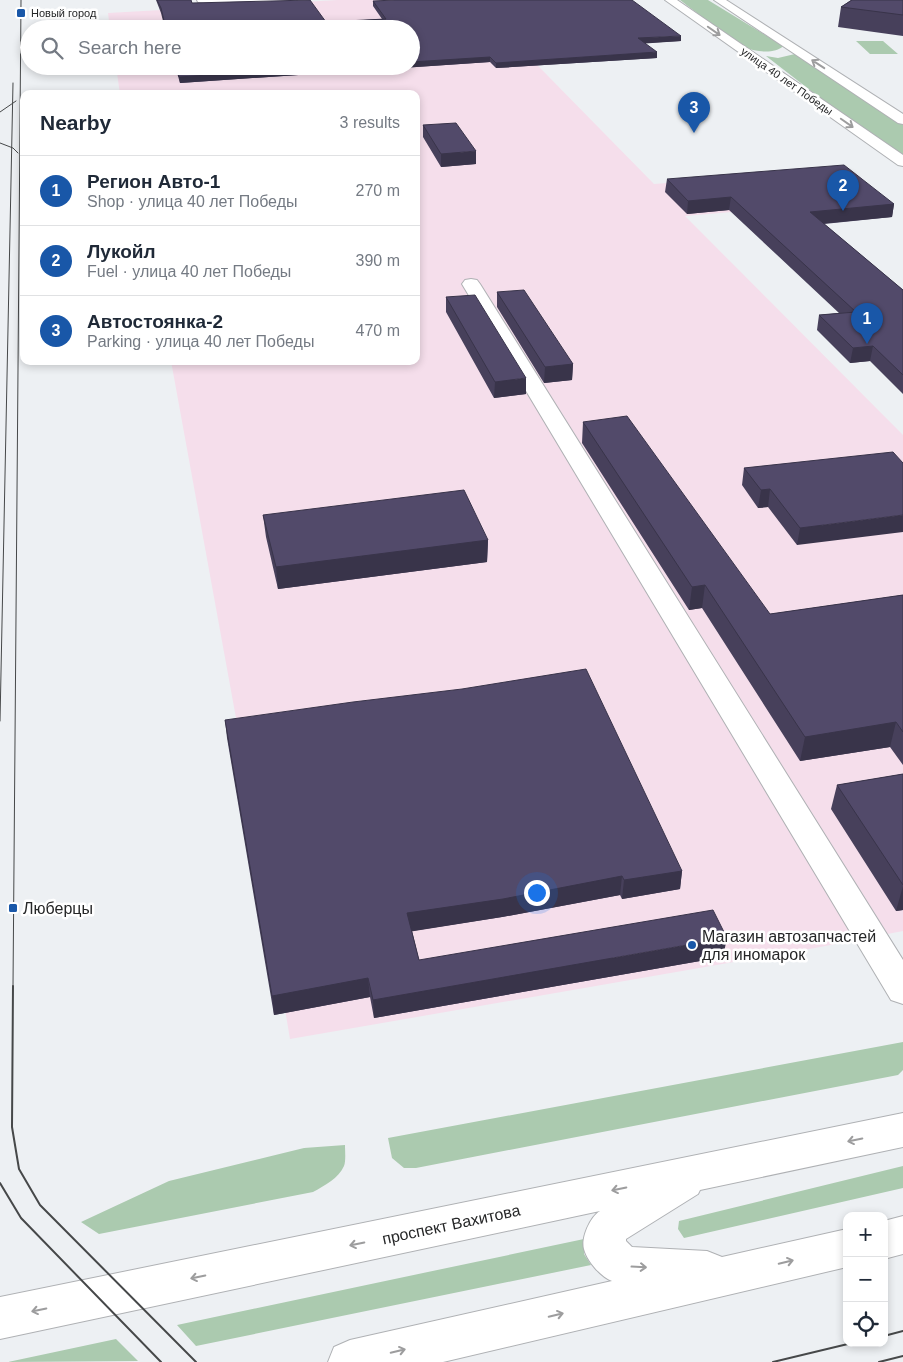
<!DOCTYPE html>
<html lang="en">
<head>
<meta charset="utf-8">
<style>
	body { margin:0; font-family:Arial,sans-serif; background:#f6f6f7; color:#1f2937 }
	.controls { position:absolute; right:15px; bottom:15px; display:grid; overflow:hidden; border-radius:10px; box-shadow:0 2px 8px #0003 }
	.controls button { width:45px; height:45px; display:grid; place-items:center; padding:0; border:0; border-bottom:1px solid #e0e1e3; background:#fff; color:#1f2937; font:25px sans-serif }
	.you { position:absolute; left:536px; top:892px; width:18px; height:18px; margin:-12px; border:4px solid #fff; border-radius:50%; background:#1a73e8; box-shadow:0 0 0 8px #1a73e833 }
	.badge { display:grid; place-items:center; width:32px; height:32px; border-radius:50%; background:#1957a8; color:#fff; font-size:16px; font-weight:700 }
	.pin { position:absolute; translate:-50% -41px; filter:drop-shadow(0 1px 2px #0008) }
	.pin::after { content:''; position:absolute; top:26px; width:18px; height:15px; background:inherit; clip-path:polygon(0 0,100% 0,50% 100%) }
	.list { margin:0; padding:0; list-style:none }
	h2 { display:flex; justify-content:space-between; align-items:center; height:65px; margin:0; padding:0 20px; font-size:21px }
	h2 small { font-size:16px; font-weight:400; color:#747a83 }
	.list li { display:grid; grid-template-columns:32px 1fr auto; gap:15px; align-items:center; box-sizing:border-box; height:70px; padding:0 20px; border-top:1px solid #e0e1e3 }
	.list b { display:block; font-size:19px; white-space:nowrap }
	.list p { margin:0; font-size:16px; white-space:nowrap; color:#747a83 }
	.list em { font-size:16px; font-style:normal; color:#747a83 }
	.icon { flex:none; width:28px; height:28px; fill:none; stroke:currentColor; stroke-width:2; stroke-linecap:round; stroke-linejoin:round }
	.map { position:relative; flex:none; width:903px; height:1362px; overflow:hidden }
	.search { position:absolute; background:#fff; box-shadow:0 2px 8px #0003; left:20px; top:20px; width:400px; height:55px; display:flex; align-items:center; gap:12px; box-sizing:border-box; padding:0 18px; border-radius:28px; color:#747a83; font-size:19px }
	.panel { position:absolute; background:#fff; box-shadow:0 2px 8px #0003; left:20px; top:90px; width:400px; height:275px; border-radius:10px }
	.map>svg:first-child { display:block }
</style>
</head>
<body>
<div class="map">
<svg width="903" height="1362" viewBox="0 0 903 1362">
	<rect width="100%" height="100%" fill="#edf0f3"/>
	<path fill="#f5deeb" d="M338,0H605L492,19L654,184L833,170L871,200L685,216L903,435V931L815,948L290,1039L236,718L171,361H416V94H120L116,66H411V29H110L108,13Z"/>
	<path fill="#abcaaf" d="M680,0H708L783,46C776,54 756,52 746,48C726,37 699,14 680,0Z
		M856,41H883L898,54H870Z
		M795,54L903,125V156L837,111L766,56L778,58Z
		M903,1042V1070L898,1075L416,1168H404L392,1158L388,1138Z
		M345,1145C345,1151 346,1161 344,1166C339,1178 324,1186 313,1192L99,1234L81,1222L169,1181L304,1148Z
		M903,1166V1188L684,1238L678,1229L679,1221Z
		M584,1239V1254L591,1265L196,1346L177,1325Z
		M116,1339L138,1361L8,1362Z"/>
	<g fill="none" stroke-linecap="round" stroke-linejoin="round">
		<g stroke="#afb1b4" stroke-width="2">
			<path id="minor" d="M197,0H297L292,3L220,6L198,2Z
				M471,279L477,280L480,284L903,960V1004L891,1000L462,284L465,280Z"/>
		</g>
		<g stroke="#afb1b4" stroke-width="2">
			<path id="tertiary" d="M665,0H677L903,155V166L898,165Z
				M714,0H726L903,114V124L898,123Z"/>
		</g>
		<g stroke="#afb1b4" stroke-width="2">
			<path id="secondary" d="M903,1113V1147L700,1190L698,1194L626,1239V1241L632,1247L707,1251L722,1257L847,1229V1267L443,1362H328L334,1347L350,1340L612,1281C601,1277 587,1261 584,1249C581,1238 590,1217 600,1211L0,1339V1297Z
				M903,1216V1254L884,1259V1221Z"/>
		</g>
		<use href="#minor" fill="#fff" fill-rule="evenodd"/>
		<use href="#tertiary" fill="#fff" fill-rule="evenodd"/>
		<use href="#secondary" fill="#fff" fill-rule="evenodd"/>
		<path stroke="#464849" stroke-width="1" d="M0,112L16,101
			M0,143L13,148L18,153
			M0,721L13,83
			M13,987L21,0"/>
		<path stroke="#464849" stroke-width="2" d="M13,986L12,1127L19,1169L40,1205L196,1362
			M0,1183L21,1218L161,1362
			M884,1336L903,1331
			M773,1362L852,1343
			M879,1362L903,1356"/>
	</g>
	<path fill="#47405b" d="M156,0H191L192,3L326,22L382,19L373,6V1L681,41L645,43L657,58L496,68L490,62L180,83L175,66H411V29H165L161,13Z
		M851,0H903V36L838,27L841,7Z
		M423,125L476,164L441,167L423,137Z
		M667,179L894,204L892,217L824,224L903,290V394L870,361L850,363L817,330L819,315L839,313L729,210L687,214L665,192Z
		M497,292L573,364L572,380L544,383L497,307Z
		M446,297L526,394L494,398L446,312Z
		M583,422L770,614L903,595V765L890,747L800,761L702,608L689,610L582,443Z
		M903,463L797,545L768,507L758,508L742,485L744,468Z
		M263,515L488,540L487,562L278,589L266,537Z
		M225,720L682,871L680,889L622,899L620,895L502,917L412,931L419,960L723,957L374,1018L370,997L274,1015L227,738Z
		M903,774V910L896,911L831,809L837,785Z"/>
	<path fill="#39344a" d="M681,36V41L638,44V38Z
		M657,52V58L496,68V63Z
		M490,57V62L180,83L179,77L344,66H411V62Z
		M476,151V164L441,167V154Z
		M731,197L729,210L687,214L688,201Z
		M894,204L892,217L808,225L810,212Z
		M873,346L870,361L850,363L853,348Z
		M573,364L572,380L544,383L545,367Z
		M526,378V394L494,398L495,382Z
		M770,489L768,507L758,508L761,490Z
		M903,515V532L797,545L800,528Z
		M488,540L487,562L278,589L276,567Z
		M705,585L702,608L689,610L692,587Z
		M896,722L890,747L800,761L805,737Z
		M682,871L680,889L622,899L624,880Z
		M622,876L620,895L502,917L408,932L407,913Z
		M903,886V910L896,911Z
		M727,938L723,957L374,1018L373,1000Z
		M368,978L370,997L274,1015L272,996Z"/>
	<path fill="#524a6a" stroke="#39344a" d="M157,0H191L192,3L310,0L326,22L386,19L373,1L395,0H632L681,36L638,38L657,52L496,63L490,57L411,62V29H166L161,8Z
		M852,0H903V15L841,7Z
		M176,66H344L179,77Z
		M456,123L476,151L441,154L423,125Z
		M844,165L894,204L810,212L903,290V375L873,346L853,348L819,315L856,312L731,197L688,201L667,179Z
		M524,290L573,364L545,367L497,292Z
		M475,295L526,378L495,382L446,297Z
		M627,416L770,614L903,595V732L896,722L805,737L705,585L692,587L583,422Z
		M893,452L903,463V515L800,528L770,489L761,490L744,468Z
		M464,490L488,540L276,567L263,515Z
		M586,669L682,871L624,880L622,876L503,899L407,913L419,960L713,910L727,938L373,1000L368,978L272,996L225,720L353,702L462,689Z
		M903,774V885L837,785Z"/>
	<defs><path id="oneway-shaft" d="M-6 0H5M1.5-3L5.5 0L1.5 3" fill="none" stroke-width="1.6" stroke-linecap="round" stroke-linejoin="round" transform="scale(1.25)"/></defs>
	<g stroke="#9d9d9e">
		<use href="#oneway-shaft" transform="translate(714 31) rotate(35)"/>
		<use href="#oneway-shaft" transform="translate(818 64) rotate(-147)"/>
		<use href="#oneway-shaft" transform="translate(847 123) rotate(35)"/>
		<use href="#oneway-shaft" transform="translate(855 1140) rotate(168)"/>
		<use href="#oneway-shaft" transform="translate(619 1189) rotate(168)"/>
		<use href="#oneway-shaft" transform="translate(357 1244) rotate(168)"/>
		<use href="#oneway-shaft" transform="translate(786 1262) rotate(-13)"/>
		<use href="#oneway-shaft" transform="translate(639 1267) rotate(3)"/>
		<use href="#oneway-shaft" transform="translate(198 1277) rotate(168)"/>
		<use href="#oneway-shaft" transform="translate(39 1310) rotate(168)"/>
		<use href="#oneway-shaft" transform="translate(556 1315) rotate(-13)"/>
		<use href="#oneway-shaft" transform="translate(398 1351) rotate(-13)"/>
	</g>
	<g fill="#1957a8" stroke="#fff" stroke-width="2">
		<rect x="16" y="8" width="10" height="10" rx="2.5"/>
		<rect x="8" y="903" width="10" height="10" rx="2.5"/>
		<circle cx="692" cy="945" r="5"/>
	</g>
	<g text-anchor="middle" stroke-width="5" stroke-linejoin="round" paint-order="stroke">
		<g font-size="11" fill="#252627" stroke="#fff" text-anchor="start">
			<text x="31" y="17">Новый город</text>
		</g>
		<g font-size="11" fill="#252627" stroke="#fff">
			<text transform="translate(787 81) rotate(35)" y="4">улица 40 лет Победы</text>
		</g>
		<g font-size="16" fill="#252627" stroke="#fff" text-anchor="start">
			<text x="23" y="914">Люберцы</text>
			<text x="702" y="942">Магазин автозапчастей<tspan x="702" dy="18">для иномарок</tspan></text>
		</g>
		<g font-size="16" fill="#252627" stroke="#fff">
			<text transform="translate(451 1224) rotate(-12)" y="6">проспект Вахитова</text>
		</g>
	</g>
</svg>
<div class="controls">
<button>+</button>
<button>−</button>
<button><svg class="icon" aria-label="locate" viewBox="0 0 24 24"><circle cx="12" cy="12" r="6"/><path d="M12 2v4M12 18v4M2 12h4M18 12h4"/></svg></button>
</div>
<div class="you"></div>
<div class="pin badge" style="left:867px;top:344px">1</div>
<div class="pin badge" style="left:843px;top:211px">2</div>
<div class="pin badge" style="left:694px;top:133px">3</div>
<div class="search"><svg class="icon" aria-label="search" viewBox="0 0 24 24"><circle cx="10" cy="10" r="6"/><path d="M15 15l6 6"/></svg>Search here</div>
<section class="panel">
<h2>Nearby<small>3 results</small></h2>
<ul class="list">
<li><span class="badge">1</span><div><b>Регион Авто-1</b><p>Shop · улица 40 лет Победы</p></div><em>270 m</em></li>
<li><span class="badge">2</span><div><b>Лукойл</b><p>Fuel · улица 40 лет Победы</p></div><em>390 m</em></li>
<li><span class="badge">3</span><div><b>Автостоянка-2</b><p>Parking · улица 40 лет Победы</p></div><em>470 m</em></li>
</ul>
</section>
</div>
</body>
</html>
